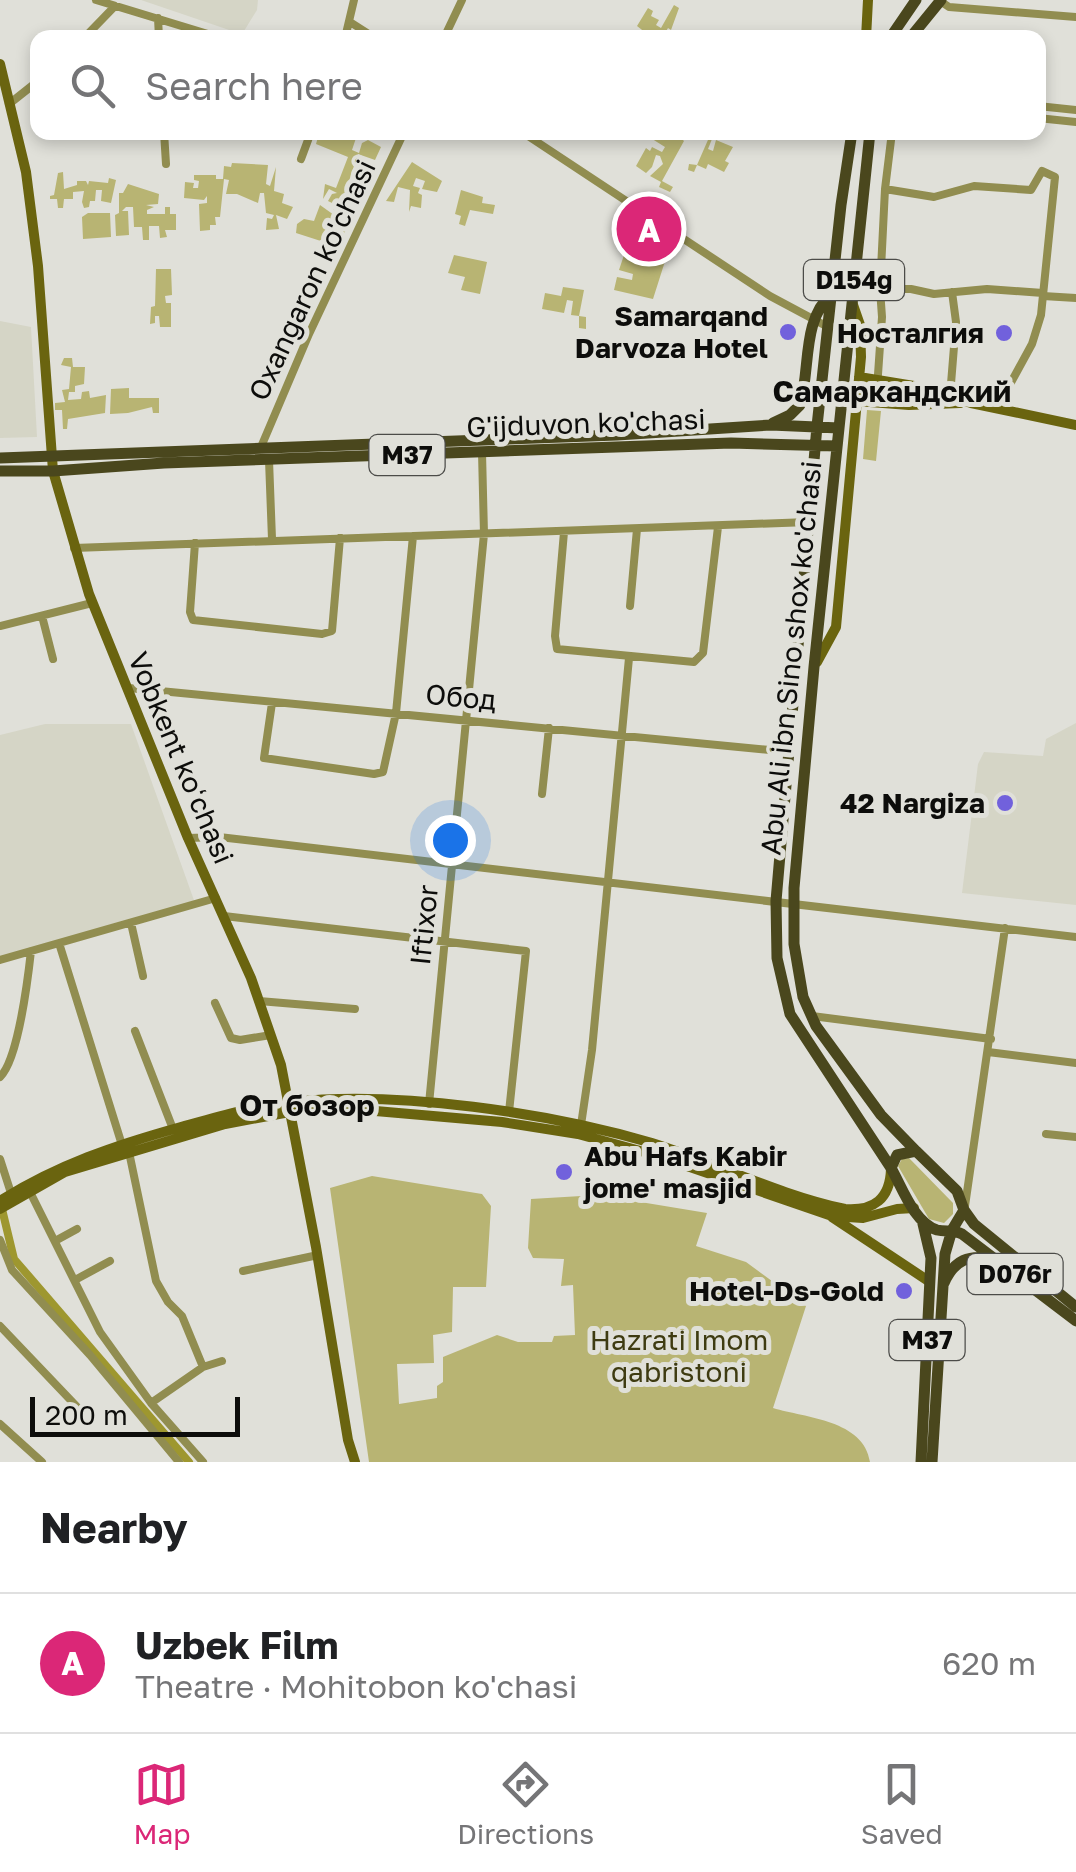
<!DOCTYPE html>
<html lang="en">
<head>
<meta charset="utf-8">
<style>
	body { margin:0; font-family:"Golos Text",sans-serif; background:#f6f6f6; color:#202124 }
	.scale { position:absolute; left:30px; bottom:25px; width:210px; box-sizing:border-box; padding-left:10px; border:5px solid #0d0d0b; border-top:0; font-size:28px; line-height:35px; white-space:nowrap; color:#0d0d0b; -webkit-text-stroke:8px #e0e0d9; paint-order:stroke }
	.you { position:absolute; left:450px; top:840px; width:35px; height:35px; margin:-25px; border:8px solid #fff; border-radius:50%; background:#1a73e8; box-shadow:0 0 0 15px #1a73e833 }
	.badge { display:grid; place-items:center; width:65px; height:65px; border-radius:50%; background:#db2777; color:#fff; font-size:32px; font-weight:700 }
	.pin { position:absolute; translate:-50% -50%; border:5px solid #fff; box-shadow:0 2px 10px #0006 }
	.list { margin:0; padding:0; list-style:none }
	h2 { display:flex; justify-content:space-between; align-items:center; height:130px; margin:0; padding:0 40px; font-size:42px }
	h2 small { font-size:32px; font-weight:400; color:#757577 }
	.list li { display:grid; grid-template-columns:65px 1fr auto; gap:30px; align-items:center; box-sizing:border-box; height:140px; padding:0 40px; border-top:2px solid #e0e0e0 }
	.list b { display:block; font-size:38px; white-space:nowrap }
	.list p { margin:0; font-size:32px; white-space:nowrap; color:#757577 }
	.list em { font-size:32px; font-style:normal; color:#757577 }
	.icon { flex:none; width:55px; height:55px; fill:none; stroke:currentColor; stroke-width:2; stroke-linecap:round; stroke-linejoin:round }
	.map { position:relative; flex:none; width:1076px; height:1462px; overflow:hidden }
	.search { position:absolute; background:#fff; box-shadow:0 5px 15px #0003; left:30px; right:30px; top:30px; height:110px; display:flex; align-items:center; gap:25px; box-sizing:border-box; padding:0 35px; border-radius:20px; color:#757577; font-size:38px }
	.sheet { height:270px; background:#fff }
	nav { display:flex; justify-content:space-around; align-items:center; box-sizing:border-box; height:140px; border-top:2px solid #e0e0e0; background:#fff; font-size:28px; color:#757577 }
	nav a { display:grid; justify-items:center; gap:5px }
	nav .on { color:#db2777 }
	.map>svg:first-child { display:block }
</style>
</head>
<body>
<div class="map">
<svg width="1076" height="1462" viewBox="0 0 1076 1462">
	<rect width="100%" height="100%" fill="#e0e0d9"/>
	<path fill="#d5d5c6" d="M141,0H258L257,10L244,31L238,33Z
		M0,321L31,327L37,437L0,438Z
		M1076,723V905L962,893L978,764L984,752L1043,756L1046,739Z
		M45,724H131L195,903L0,958V735Z"/>
	<path fill="#b8b473" d="M674,5L679,8L671,30L668,28L664,35L667,37L657,35L651,37L637,26L648,8L653,11L651,16L659,20L656,25L661,28Z
		M358,132L352,150L359,153L362,143L368,140L381,147L375,160L358,154L345,193L350,196L341,215L333,209L336,205L328,201L332,194L337,193L329,189L323,199L325,184L336,188L348,157L316,144L318,137L323,139L326,133L341,139L344,133Z
		M652,132L665,133L668,138L671,133L677,136L684,133L681,138L684,141L662,181L673,187L670,192L659,187L661,182L650,176L663,164L660,156L656,155L652,167L646,173L636,166L646,148L650,151L652,147L662,152L665,147L649,137Z
		M711,133H719L714,134L708,149L713,151L716,140L733,147L725,161L729,163L724,172L708,164L706,169L697,165L694,172L688,170L689,164L697,165Z
		M412,162L442,181L437,192L422,189L425,181L416,178L413,186L420,188L418,193L422,195L421,208L411,206L409,212L410,190L398,187L394,202L386,201Z
		M232,163L268,165L266,184L270,186L276,167L274,191L284,194L282,203L293,207L287,219L276,215L279,229L266,230L267,218L272,219L274,215L266,213L264,193H260L258,203L237,194H226L229,180L224,179L220,217H215L216,225H210V230L200,231L199,204L207,203V196L204,200L184,198L185,182L194,183L193,188H198L199,181L194,180V175H216V179H223L224,166L231,167Z
		M63,172L64,189L77,185V181H86L88,185L89,181L108,183L109,178L116,180L111,203L101,201L102,190H96L95,201H90L89,207L84,208L82,202L84,191L73,192V199H64L63,208H58L57,199H50V196L54,195L58,173Z
		M128,184L159,194L158,204L146,205L154,207L147,210V214H165V207H170V214H176V230H165L167,237L160,238L159,226H149V240H143L142,227H134L133,207H126L122,211H128L129,235L116,236L115,215L119,213V193H123Z
		M461,190L483,197L482,203L495,205L493,214L470,210L465,226L459,224L461,216L455,214Z
		M320,205L348,225L337,248L332,246L340,228L332,223L323,238L327,243L296,233L297,224L304,219L314,221Z
		M88,213H110L111,237L83,239L82,217Z
		M636,235L667,255L653,299L614,290L617,277L632,280L633,274L619,270L626,249Z
		M454,255L487,262L480,294L461,290L465,277L448,273Z
		M156,269H171L172,295L165,296L166,303H171V327H160L159,316H155V323L150,324L151,307L155,306Z
		M563,287L584,290L579,316L586,317V329L579,328V316L571,315L573,301L567,300L564,313L542,309L545,293L561,296Z
		M64,358H72L73,367H85L84,384L75,386V392H69L68,400L81,399L82,392L89,391L90,398L106,395L105,413L68,419L67,429H63L62,410H55V403L65,402L62,390L69,389L71,367L61,365Z
		M129,388V398H159V413H153L152,407L128,413L110,414L111,389Z
		M867,410L881,411L876,461L863,459Z
		M909,1158L953,1203V1214L944,1223L929,1219L898,1166L902,1159Z
		M372,1176L482,1194L491,1206L486,1287H453L452,1332L433,1335L434,1363L397,1364L399,1404L437,1398V1386L443,1382V1357L497,1335L518,1342H552L554,1336L575,1335L573,1285L561,1286L564,1259L533,1258L528,1248L531,1199L598,1195L707,1213L696,1246L746,1262L806,1306L773,1408C806,1418 864,1420 870,1462H369L330,1188Z"/>
	<g fill="none" stroke-linecap="round" stroke-linejoin="round">
		<path stroke="#9e972f" stroke-width="8" d="M1,1205L14,1259L189,1462"/>
		<path stroke="#918d50" stroke-width="8" d="M96,0L221,38
			M940,1L949,7L1076,17
			M158,18L159,38
			M350,22L375,38
			M84,38L115,6
			M345,38L354,0
			M444,38L462,0
			M9,104L38,81
			M1038,106L1076,110
			M1038,118L1076,122
			M164,132L166,164
			M522,132L770,296L828,327
			M301,159L311,132
			M885,189L892,132
			M880,289L885,189L934,197L974,186L1031,190L1042,171L1055,177L1041,315L1032,344L1008,388L1004,409
			M1043,296L1076,298
			M950,396L956,322L952,292
			M876,403L882,317L880,289H911L934,294L987,289L1043,293
			M261,447L309,334L404,132
			M269,460L272,539
			M564,532L555,636L557,649L694,662L703,653L718,527
			M195,543L190,612L193,620L322,634L332,631L340,538
			M74,548L809,522
			M630,606L637,529
			M42,616L53,659
			M0,626L92,603
			M129,688L790,752
			M272,703L264,758L374,774L383,772L396,713L413,536
			M542,794L549,728
			M188,838L219,837L1076,937
			M224,916L526,951L509,1112
			M131,923L143,976
			M59,943L122,1145
			M0,960L216,898
			M259,1001L355,1009
			M215,1003L231,1038L240,1040L271,1035
			M812,1016L991,1039
			M135,1031L173,1129
			M988,1052L1076,1063
			M0,1077C18,1060 28,978 31,951
			M429,1104L484,534L482,452
			M581,1125L592,1050L629,658
			M1046,1134L1076,1137
			M129,1152L156,1281L168,1302L182,1316L203,1367
			M0,1159L10,1190L14,1192
			M30,1192L100,1332L151,1403L203,1462
			M965,1206L1005,928
			M0,1240L12,1270L90,1355L179,1462
			M55,1241L77,1229
			M243,1271L318,1255
			M75,1280L110,1261
			M0,1326L81,1411
			M151,1403L203,1367L222,1361
			M0,1424L42,1462"/>
		<path stroke="#6a640f" stroke-width="10" d="M866,38L868,0
			M0,64L26,172L38,266L53,471L89,594L188,838L251,978L281,1065L316,1247L348,1440L355,1462
			M859,377L920,387L971,403L1076,425
			M857,401L909,405L960,403
			M817,662L836,627L861,357L860,325L852,302
			M0,1201C57,1165 116,1145 181,1127C217,1117 254,1106 292,1102C397,1090 550,1113 652,1143C716,1163 779,1195 845,1209C874,1211 890,1199 891,1169
			M0,1209L65,1172L225,1124L295,1111L364,1110L502,1122L578,1134L655,1155L832,1216L863,1218L897,1209L914,1208
			M832,1217L930,1282"/>
		<path stroke="#4a471d" stroke-width="11" d="M866,37V38
			M890,38L916,0
			M910,38L941,0
			M852,132L841,205L817,426L776,901L777,958L790,1014L891,1168
			M870,132L814,667L794,888V944L803,997L816,1026L881,1115L916,1151
			M773,423L790,415L800,405C811,368 801,321 832,293
			M0,458L617,435L771,425L839,428
			M0,471H53L164,463L731,443L837,446
			M964,1210L974,1224L1076,1307
			M944,1283C954,1260 969,1254 993,1259
			M921,1462L931,1258L923,1224
			M932,1462L945,1254L952,1230L964,1210L957,1191L916,1151L897,1155L891,1168C902,1187 914,1223 937,1230C946,1232 953,1230 962,1234L1076,1321"/>
	</g>
	<g fill="#7161dc" stroke="#e0e0d9" stroke-width="4">
		<circle cx="788" cy="332" r="10"/>
		<circle cx="1004" cy="333" r="10"/>
		<circle cx="1005" cy="803" r="10"/>
		<circle cx="564" cy="1172" r="10"/>
		<circle cx="904" cy="1291" r="10"/>
	</g>
	<g text-anchor="middle" stroke-width="10" stroke-linejoin="round" paint-order="stroke">
		<g fill="#e0e0d9" stroke="#4c4c49" stroke-width="2.5">
			<rect x="804" y="260" width="100" height="40" rx="8"/>
			<rect x="369.5" y="435" width="75" height="40" rx="8"/>
			<rect x="967.5" y="1254" width="95" height="40" rx="8"/>
			<rect x="889.5" y="1320" width="75" height="40" rx="8"/>
		</g>
		<g font-size="25" font-weight="bold" fill="#0d0d0b">
			<text x="854" y="289">D154g</text>
			<text x="407" y="464">M37</text>
			<text x="1015" y="1283">D076r</text>
			<text x="927" y="1349">M37</text>
		</g>
		<g font-size="28" fill="#0d0d0b" stroke="#e0e0d9">
			<text transform="translate(312 280) rotate(-65)" y="10">Oxangaron ko'chasi</text>
			<text transform="translate(586 423) rotate(-2)" y="10">G'ijduvon ko'chasi</text>
			<text transform="translate(791 658) rotate(-84)" y="10">Abu Ali ibn Sino shox ko'chasi</text>
			<text transform="translate(461 697) rotate(5)" y="10">Обод</text>
			<text transform="translate(181 758) rotate(67)" y="10">Vobkent koʻchasi</text>
			<text transform="translate(424 925) rotate(-84)" y="10">Iftixor</text>
		</g>
		<g font-size="28" font-weight="bold" fill="#0d0d0b" stroke="#e0e0d9" text-anchor="end">
			<text x="768" y="326">Samarqand<tspan x="768" dy="32">Darvoza Hotel</tspan></text>
			<text x="984" y="343">Носталгия</text>
			<text x="985" y="813">42 Nargiza</text>
			<text x="584" y="1166" text-anchor="start">Abu Hafs Kabir<tspan x="584" dy="32">jome' masjid</tspan></text>
			<text x="884" y="1301">Hotel-Ds-Gold</text>
		</g>
		<g font-size="28" fill="#3e3b11" stroke="#e0e0d9">
			<text x="679" y="1350">Hazrati Imom<tspan x="679" dy="32">qabristoni</tspan></text>
		</g>
		<g font-size="30" font-weight="bold" fill="#0d0d0b" stroke="#e0e0d9">
			<text x="892" y="402">Самаркандский</text>
			<text x="307" y="1116">От бозор</text>
		</g>
	</g>
</svg>
<div class="scale">200 m</div>
<div class="you"></div>
<div class="pin badge" style="left:649px;top:229px">A</div>
<div class="search"><svg class="icon" aria-label="search" viewBox="0 0 24 24"><circle cx="10" cy="10" r="6"/><path d="M15 15l6 6"/></svg>Search here</div>
</div>
<section class="sheet">
<h2>Nearby<small></small></h2>
<ul class="list">
<li><span class="badge">A</span><div><b>Uzbek Film</b><p>Theatre · Mohitobon ko'chasi</p></div><em>620 m</em></li>
</ul>
</section>
<nav>
<a class="on"><svg class="icon" aria-label="map" viewBox="0 0 24 24"><path d="M3 6l6-2 6 2 6-2v14l-6 2-6-2-6 2zM9 4v14M15 6v14"/></svg>Map</a>
<a><svg class="icon" aria-label="directions" viewBox="0 0 24 24"><path d="M12 3l9 9-9 9-9-9zM9 14v-3h6M13 9l2 2-2 2"/></svg>Directions</a>
<a><svg class="icon" aria-label="saved" viewBox="0 0 24 24"><path d="M7 4h10v16l-5-4-5 4z"/></svg>Saved</a>
</nav>
</body>
</html>
